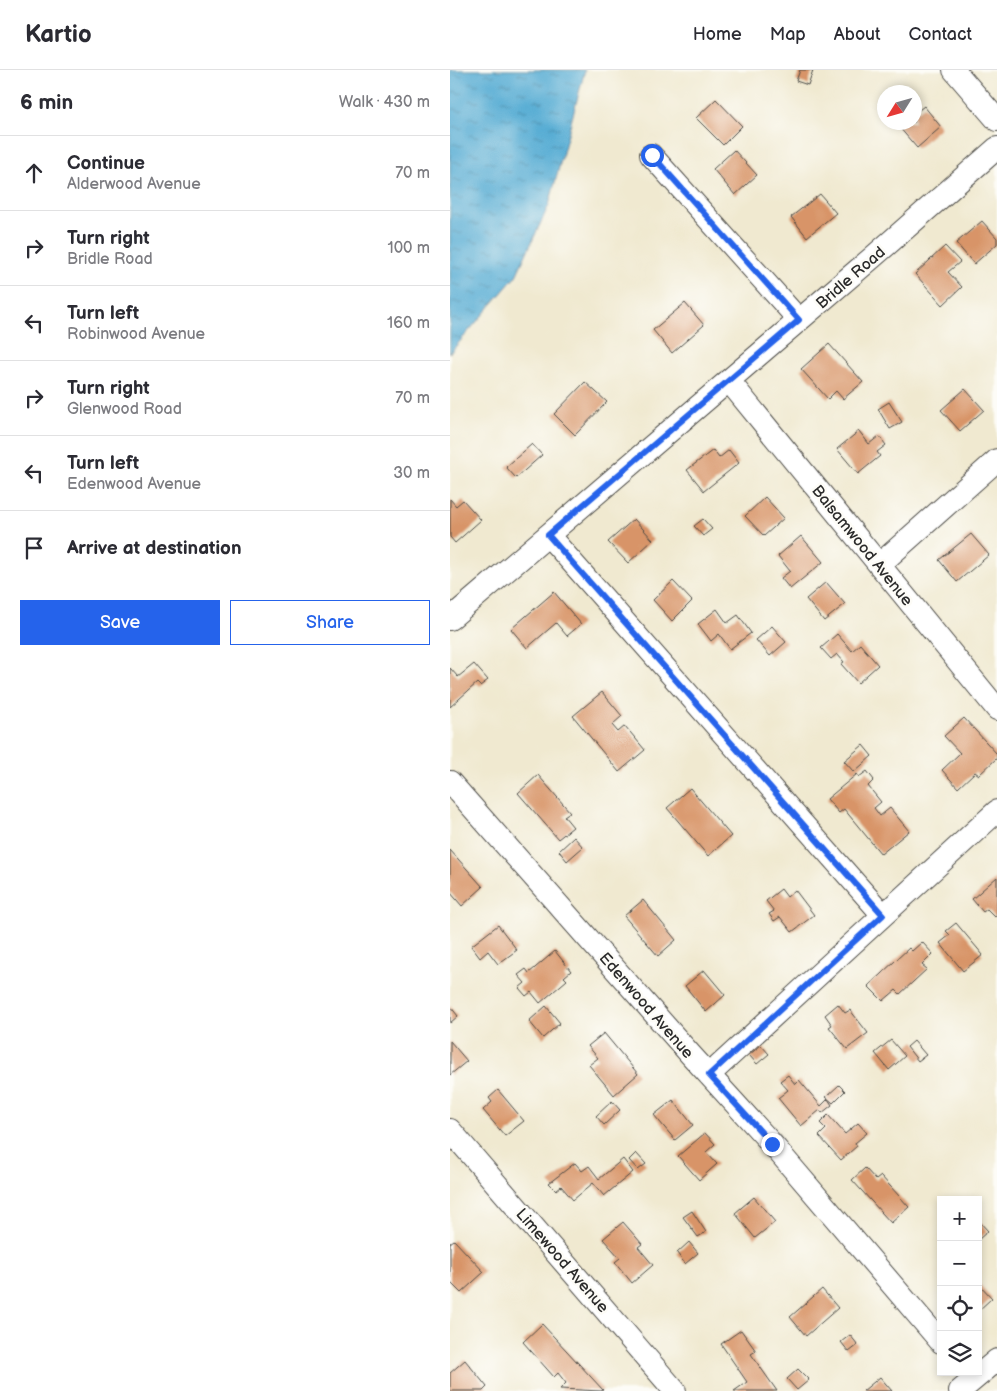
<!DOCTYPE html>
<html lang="en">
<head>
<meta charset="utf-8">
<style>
	body { margin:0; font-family:"Balsamiq Sans",sans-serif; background:#f2f2f3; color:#2b2b33 }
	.controls { position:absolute; right:15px; bottom:15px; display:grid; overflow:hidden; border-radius:0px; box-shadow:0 2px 8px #0003 }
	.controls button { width:45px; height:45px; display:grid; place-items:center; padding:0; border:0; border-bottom:1px solid #e1e1e2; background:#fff; color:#2b2b33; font:25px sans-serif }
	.compass { position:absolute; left:427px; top:15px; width:45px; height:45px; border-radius:50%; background:#fff; box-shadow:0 2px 8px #0003; rotate:233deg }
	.stop { position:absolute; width:15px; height:15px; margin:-11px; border:4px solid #2563eb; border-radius:50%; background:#fff }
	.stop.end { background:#2563eb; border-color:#fff; box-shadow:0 1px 5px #0008 }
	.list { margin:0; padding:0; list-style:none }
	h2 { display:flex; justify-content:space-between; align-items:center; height:65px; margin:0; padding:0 20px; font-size:21px }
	h2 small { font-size:16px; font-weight:400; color:#7c7c81 }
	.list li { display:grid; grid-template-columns:32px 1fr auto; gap:15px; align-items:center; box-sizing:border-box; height:75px; padding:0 20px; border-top:1px solid #e1e1e2 }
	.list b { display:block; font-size:19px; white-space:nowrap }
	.list p { margin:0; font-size:16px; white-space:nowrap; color:#7c7c81 }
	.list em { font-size:16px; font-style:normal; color:#7c7c81 }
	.actions { display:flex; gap:10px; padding:15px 20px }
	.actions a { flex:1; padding:11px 0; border:1px solid #2563eb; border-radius:0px; text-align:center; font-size:18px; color:#2563eb }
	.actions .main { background:#2563eb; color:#fff }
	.icon { flex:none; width:28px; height:28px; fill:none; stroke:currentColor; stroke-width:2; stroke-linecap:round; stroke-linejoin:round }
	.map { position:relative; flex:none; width:547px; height:1321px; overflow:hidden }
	header { display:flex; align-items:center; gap:30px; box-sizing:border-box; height:70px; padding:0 25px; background:#fff; border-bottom:1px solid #e1e1e2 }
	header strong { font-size:24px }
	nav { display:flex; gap:28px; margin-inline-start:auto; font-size:18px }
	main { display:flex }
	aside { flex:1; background:#fff }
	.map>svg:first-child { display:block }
</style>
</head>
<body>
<header>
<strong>Kartio</strong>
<nav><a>Home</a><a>Map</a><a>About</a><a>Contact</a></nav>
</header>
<main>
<aside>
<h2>6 min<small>Walk · 430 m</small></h2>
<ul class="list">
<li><svg class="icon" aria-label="ahead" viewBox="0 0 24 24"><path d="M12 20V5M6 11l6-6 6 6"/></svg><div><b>Continue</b><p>Alderwood Avenue</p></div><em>70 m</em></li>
<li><svg class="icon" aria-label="right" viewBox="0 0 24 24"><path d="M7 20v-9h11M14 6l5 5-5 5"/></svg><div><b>Turn right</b><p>Bridle Road</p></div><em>100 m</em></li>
<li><svg class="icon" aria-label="left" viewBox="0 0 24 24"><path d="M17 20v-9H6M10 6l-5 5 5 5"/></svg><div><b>Turn left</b><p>Robinwood Avenue</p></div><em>160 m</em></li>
<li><svg class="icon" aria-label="right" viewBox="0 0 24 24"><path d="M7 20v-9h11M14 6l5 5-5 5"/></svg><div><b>Turn right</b><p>Glenwood Road</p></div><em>70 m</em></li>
<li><svg class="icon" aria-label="left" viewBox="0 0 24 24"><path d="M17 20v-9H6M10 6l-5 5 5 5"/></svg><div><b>Turn left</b><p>Edenwood Avenue</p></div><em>30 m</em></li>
<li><svg class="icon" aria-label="arrive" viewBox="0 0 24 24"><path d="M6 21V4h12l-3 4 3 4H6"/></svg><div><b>Arrive at destination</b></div></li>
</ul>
<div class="actions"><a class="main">Save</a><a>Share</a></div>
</aside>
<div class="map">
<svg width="547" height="1321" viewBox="0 0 547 1321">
	<defs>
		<pattern id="water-ripples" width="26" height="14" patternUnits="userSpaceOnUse" patternTransform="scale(1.25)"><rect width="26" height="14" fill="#58add4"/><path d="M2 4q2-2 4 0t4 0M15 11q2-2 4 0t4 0" fill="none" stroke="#498dac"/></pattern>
	</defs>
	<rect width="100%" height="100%" fill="#fdfcf7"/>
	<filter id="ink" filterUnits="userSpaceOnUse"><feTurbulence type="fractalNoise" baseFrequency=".02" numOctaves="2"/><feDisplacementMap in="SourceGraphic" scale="10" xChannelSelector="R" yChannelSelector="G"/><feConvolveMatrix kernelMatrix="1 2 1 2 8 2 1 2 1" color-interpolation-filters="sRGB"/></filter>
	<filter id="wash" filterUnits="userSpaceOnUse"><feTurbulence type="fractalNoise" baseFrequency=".0096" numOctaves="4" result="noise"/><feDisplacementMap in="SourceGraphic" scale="20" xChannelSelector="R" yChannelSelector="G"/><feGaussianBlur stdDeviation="1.12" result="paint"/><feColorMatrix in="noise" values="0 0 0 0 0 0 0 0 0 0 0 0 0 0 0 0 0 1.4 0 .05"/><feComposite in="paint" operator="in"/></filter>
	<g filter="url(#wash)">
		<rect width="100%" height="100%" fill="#f0e9d0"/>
		<path fill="url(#water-ripples)" stroke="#426c80" d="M0,0H135L99,135L66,206L0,283Z"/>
		<g id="blocks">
			<path fill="#d89467" d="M350,0H363L358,15L346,11Z
				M266,29L292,56L273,75L246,48Z
				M474,36L491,57L467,78L449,57L455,52H464V44Z
				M284,80L307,105L285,125L263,99Z
				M370,124L386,143L357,167L341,147Z
				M532,151L547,168V174L524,194L506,173Z
				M495,176L510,192L498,202L512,217L493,235L465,204Z
				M235,233L254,255L222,283L203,260Z
				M379,274L413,312L393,329L386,321L378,329L351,299Z
				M135,312L157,332L125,365L104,344Z
				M515,319L534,340L510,361L491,340Z
				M439,332L452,352L440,359L428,339Z
				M409,361L419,374L429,366L436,375L427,382L430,386L408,404L387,379Z
				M82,374L92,385L66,408L56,397Z
				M263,380L269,388L279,380L289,393L254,421L237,400Z
				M315,427L334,448L314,466L295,446Z
				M0,429L6,436L13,430L31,450L5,473L0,467Z
				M184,449L203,470L178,493L158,472Z
				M253,449L262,459L253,466L244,456Z
				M521,464L539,485L507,512L489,490Z
				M351,466L373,492L340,519L331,508L340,501L328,486Z
				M223,511L242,531L222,551L203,530Z
				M376,512L395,534L374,551L356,529Z
				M104,522L131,554L117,566L106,553L77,578L61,559Z
				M267,539L277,553L288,545L301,563L280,579L269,564L261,571L248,554Z
				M322,556L336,572L320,586L306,570Z
				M387,564L402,581L410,574L428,595L408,613L391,594L394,592L387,584L381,589L371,578Z
				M24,594L38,610L30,616L27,613L0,637V598L8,607Z
				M152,622L172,646L162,655L168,662L175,656L195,680L169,702L123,646Z
				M514,648L547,684V688L529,705L525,702L508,718L492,700L510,683L494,666Z
				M413,675L422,686L404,702L394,691Z
				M417,701L424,710L418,716L431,732L424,738L430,746L440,738L459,761L431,784L394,739L389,743L377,729L407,704L409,707Z
				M88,705L120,742L114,746L123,757L108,769L68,723Z
				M240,718L281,766L258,786L217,738Z
				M124,767L133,777L117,791L109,781Z
				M0,780L33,817L12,836L0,822Z
				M547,807V845L545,847L537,839L533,842L522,829Z
				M331,819L337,827L345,820L364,845L342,862L330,847L324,851L319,844L324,841L316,831Z
				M193,830L226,870L208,886L174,846Z
				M506,853L533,885L513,901L490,873L500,865L496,861Z
				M48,855L67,880L48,894L38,881L30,888L21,876Z
				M472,872L483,884L472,895L477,899L450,924L446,920L433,931L418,916L459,878L462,881Z
				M105,881L121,901L114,907L117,910L90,933L81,922L76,926L69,918L75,913L68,905L76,899L79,903Z
				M254,900L275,925L256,942L235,916Z
				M388,934L395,943L400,940L418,963L397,979L379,957L382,955L375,945Z
				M0,936L8,946L0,953Z
				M96,936L110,953L93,968L79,951Z
				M154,963L188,1004L164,1025L139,995L148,988L138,976Z
				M441,970L455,986L439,1000L425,983Z
				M0,971L17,991L0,1005Z
				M464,971L476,985L468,991L457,977Z
				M311,975L319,984L307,994L299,985Z
				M338,1005L345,1014L349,1010L371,1036L378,1029L382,1035L372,1043L370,1040L351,1056L328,1028L338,1020L330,1011Z
				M389,1015L395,1021L383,1033L376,1027Z
				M48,1020L74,1051L55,1066L33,1040L42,1032L39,1028Z
				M223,1030L243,1055L225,1070L204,1045Z
				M162,1031L170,1040L154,1055L146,1046Z
				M378,1045L395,1064L408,1053L417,1063L405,1073L407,1076L391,1090L369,1066L376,1059L370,1053Z
				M255,1063L265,1074L256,1082L267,1094L249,1110L228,1086Z
				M186,1083L196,1094L188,1100L179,1090Z
				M173,1089L183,1102L154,1126L143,1113L123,1130L111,1116L106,1120L99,1113L125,1093L132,1101L139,1096L149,1109Z
				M415,1098L426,1110L431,1106L459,1137L441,1153L402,1110Z
				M304,1127L325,1152L305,1168L285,1143Z
				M242,1141L256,1162L248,1167L233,1147Z
				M528,1150L538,1161L528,1170Z
				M173,1152L192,1174L188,1177L203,1195L182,1213L165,1192L170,1188L153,1169Z
				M4,1170L34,1202L11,1223L0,1212V1173Z
				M239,1172L248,1183L235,1194L227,1183Z
				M528,1213L542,1228L528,1241Z
				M372,1219L388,1238L356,1266L340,1247Z
				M92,1254L153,1320L151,1321L110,1319L116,1313L108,1303L104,1307L73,1272Z
				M291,1260L306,1281L301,1284L327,1321H284L297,1312L271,1274Z
				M400,1265L408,1275L399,1282L391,1272Z
				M15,1290L37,1317L33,1321H0V1303Z
				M348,1299L359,1310L347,1320L337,1309Z
				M430,1307L442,1321H413Z"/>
		</g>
	</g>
	<g filter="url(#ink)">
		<use href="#blocks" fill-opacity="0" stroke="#494844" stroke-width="1"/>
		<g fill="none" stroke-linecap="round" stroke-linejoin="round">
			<g stroke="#494844" stroke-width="24">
				<path id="minor" d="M504,0L547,50
					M201,85L349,250
					M279,311L547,639
					M98,465L433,845
					M429,495L547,390
					M0,549L423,187L547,78
					M0,712L240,984L322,1074L491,1272
					M259,1005L547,741
					M0,1060L225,1321
					M510,1321L547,1290"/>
			</g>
			<use href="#minor" stroke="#fff" stroke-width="22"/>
		</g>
	</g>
	<g fill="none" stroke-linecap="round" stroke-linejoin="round" filter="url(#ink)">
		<path stroke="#2563eb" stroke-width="6" d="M202,85L349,250L98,465L433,845L259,1005L322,1074"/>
	</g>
	<g text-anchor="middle" stroke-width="5" stroke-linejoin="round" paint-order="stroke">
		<g font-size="16" fill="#2b2b2b" stroke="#fdfcf7">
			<text transform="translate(400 207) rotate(-41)" y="6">Bridle Road</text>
			<text transform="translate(413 475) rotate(51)" y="6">Balsamwood Avenue</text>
			<text transform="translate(197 935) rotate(49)" y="6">Edenwood Avenue</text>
			<text transform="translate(113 1190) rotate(49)" y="6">Limewood Avenue</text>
		</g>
	</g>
</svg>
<div class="controls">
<button>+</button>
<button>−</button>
<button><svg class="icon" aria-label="locate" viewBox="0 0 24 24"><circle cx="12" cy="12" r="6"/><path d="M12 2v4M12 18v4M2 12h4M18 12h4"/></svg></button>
<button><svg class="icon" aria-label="layers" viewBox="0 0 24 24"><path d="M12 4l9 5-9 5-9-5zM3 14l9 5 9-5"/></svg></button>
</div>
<svg class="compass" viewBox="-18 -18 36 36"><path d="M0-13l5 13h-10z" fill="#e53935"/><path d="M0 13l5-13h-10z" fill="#7c7c81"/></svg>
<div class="stop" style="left:202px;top:85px"></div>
<div class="stop end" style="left:322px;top:1074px"></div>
</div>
</main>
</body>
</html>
